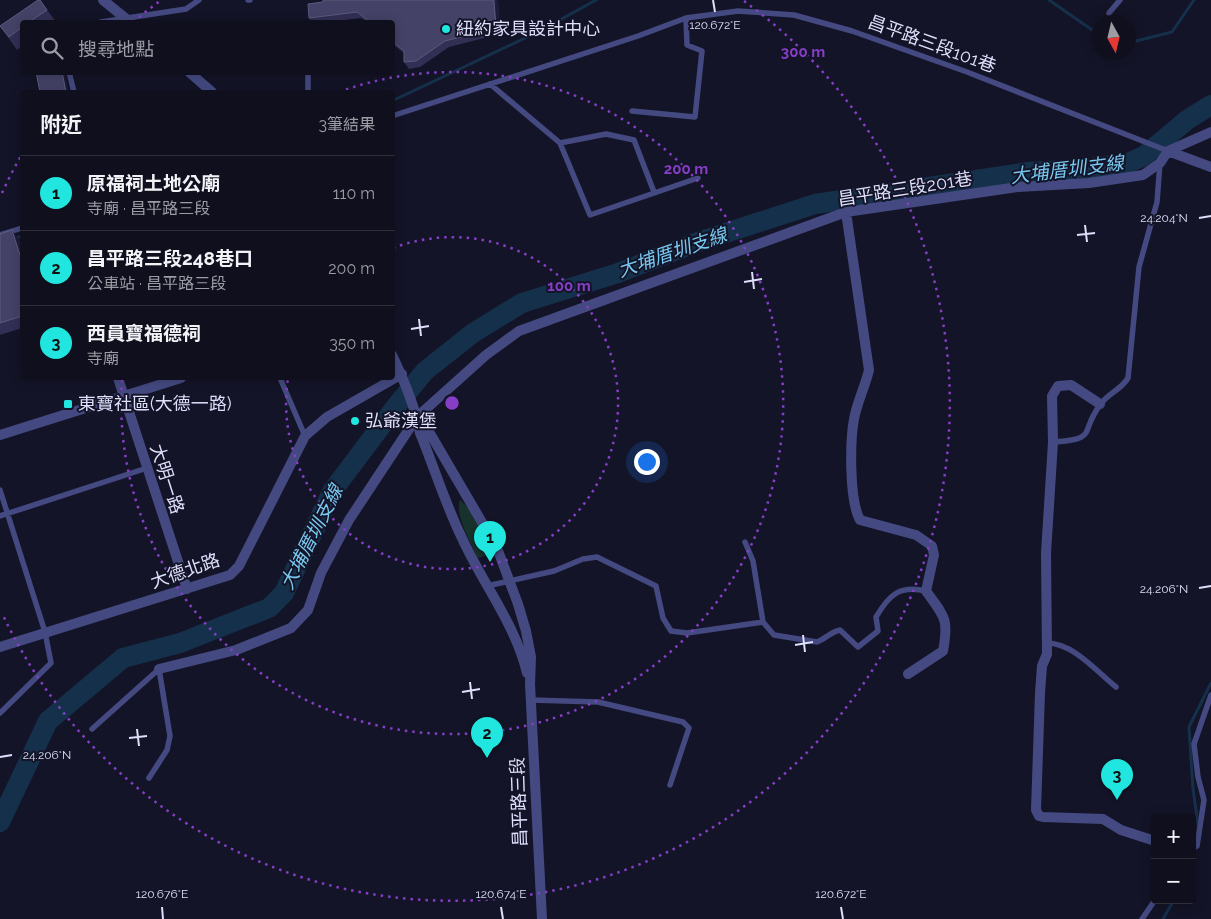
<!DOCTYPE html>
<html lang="zh-TW">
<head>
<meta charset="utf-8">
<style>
	body { margin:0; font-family:Raleway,"Noto Sans TC",sans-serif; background:#1d1d2b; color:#f1f3f6 }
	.controls { position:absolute; right:15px; bottom:15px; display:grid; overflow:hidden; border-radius:5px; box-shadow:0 2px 12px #0003 }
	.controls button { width:45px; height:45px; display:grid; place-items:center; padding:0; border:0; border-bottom:1px solid #2f2f3c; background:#0f0f1e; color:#f1f3f6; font:25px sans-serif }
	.compass { position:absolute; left:1091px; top:15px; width:45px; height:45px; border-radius:50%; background:#0f0f1e; box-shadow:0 2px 12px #0003; rotate:172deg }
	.you { position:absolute; left:646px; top:461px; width:18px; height:18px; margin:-12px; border:4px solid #fff; border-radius:50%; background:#1a73e8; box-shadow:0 0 0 8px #1a73e833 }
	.badge { display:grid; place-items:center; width:32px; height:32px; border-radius:50%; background:#21e5df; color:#111; font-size:16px; font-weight:700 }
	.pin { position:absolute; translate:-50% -41px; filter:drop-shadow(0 1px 2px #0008) }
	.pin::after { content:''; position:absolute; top:26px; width:18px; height:15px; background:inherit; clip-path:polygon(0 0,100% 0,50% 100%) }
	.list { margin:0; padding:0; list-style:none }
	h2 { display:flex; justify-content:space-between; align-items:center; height:65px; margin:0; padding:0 20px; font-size:21px }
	h2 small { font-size:16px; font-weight:400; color:#9b9ca4 }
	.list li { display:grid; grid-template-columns:32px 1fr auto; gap:15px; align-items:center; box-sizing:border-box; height:75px; padding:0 20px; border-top:1px solid #2f2f3c }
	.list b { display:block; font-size:19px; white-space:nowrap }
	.list p { margin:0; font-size:16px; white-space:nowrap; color:#9b9ca4 }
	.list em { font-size:16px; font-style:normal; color:#9b9ca4 }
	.icon { flex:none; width:28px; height:28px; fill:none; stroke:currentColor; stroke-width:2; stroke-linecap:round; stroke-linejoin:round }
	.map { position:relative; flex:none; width:1211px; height:919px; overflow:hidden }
	.search { position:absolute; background:#0f0f1e; box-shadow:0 2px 12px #0003; left:20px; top:20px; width:375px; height:55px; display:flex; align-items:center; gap:12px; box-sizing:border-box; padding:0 18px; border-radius:5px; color:#9b9ca4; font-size:19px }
	.panel { position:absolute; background:#0f0f1e; box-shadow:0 2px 12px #0003; left:20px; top:90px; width:375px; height:290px; border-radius:5px }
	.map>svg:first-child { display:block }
</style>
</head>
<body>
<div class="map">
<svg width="1211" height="919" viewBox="0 0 1211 919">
	<rect width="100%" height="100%" fill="#141428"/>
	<path fill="#17312d" d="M460,500L473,512L494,553L478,558C472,546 454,513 460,500Z"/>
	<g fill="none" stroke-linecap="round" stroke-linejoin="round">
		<path stroke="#15304a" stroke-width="3" d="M1049,0L1098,34
			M1128,43L1172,32L1194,0
			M392,101L540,31L596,0
			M15,238L22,236
			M1198,824L1193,789L1189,727L1211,683
			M1163,919L1174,900"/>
		<path stroke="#15304a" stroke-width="20" d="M0,822L48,721L123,658L180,643L269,608L284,593L333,490L397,405L425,371L473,333L522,303L618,273L698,242L815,204L1028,172L1092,168L1128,163L1144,156L1187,120L1211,105"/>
		<path stroke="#444a81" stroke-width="5.5" d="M248,0H250
			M1109,13L1120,0
			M101,22L186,9L199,0
			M69,72L74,92
			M308,72V92
			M490,84L560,143L606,134L634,140L654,192
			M632,111L695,117L702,51L687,45L686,18
			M392,116L638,36L686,18L738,11L794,15L852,31L967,72L1168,151
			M560,143L590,215L698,178
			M0,235L22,228
			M280,378L305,436
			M1053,442C1099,439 1079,433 1100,405C1107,394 1121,390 1128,378L1139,267L1157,202L1160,163
			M0,490L45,632L51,663L0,713
			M0,516L147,468
			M745,542L753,561L763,622L774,635L817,642C826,639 830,632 840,630L858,647L878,631L876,617C889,595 899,585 926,591
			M487,586L554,571L583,559L597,557L656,586L663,618L671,631L687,633L763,622
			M1048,643C1074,644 1096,671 1116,687
			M531,700L598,702L683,722L689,728L670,785
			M92,729L159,669L170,736L167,750L149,778
			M1192,849L1197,846L1204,800L1198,777L1194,744L1211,695
			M1142,919L1155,900"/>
		<path stroke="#444a81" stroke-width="10" d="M1168,151L1211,132
			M1168,151L1211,167
			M846,212L869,370C865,387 857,402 854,419C850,441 849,500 860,520L916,535L932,546L934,555L926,591C945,617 949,619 943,651L908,674
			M118,378L187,589
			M1100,404L1071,385L1058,386L1052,396L1053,442L1046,553L1047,654L1042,666L1040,693L1036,810L1039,816L1043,817L1103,819L1121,830L1155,841
			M0,435L181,378
			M0,647L230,575L239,566L305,436L327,417L402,374
			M159,669L236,650L291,628L308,610L321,573L349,520L417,417L486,355L519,331L846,212L1018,187L1089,183L1143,175L1160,163L1168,151"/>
		<path stroke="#444a81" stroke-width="10" d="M103,0L130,22
			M189,72L212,92
			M392,355C404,380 415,406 420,433C434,467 445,503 461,536C482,583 515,623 527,673
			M417,417L428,430L497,548L518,604L526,631L531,657L530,684L542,919"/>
	</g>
	<path fill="#312f54" d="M40,0L56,22H22V46L17,50L0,26Z
		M498,0L500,34L449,47L420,67L409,69L404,62V53L392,44V22H367L361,18L328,22H312L309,18L323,2Z
		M0,234L19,240L22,251V328L0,335Z"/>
	<path fill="#1e1c3b" d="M494,0H498L500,34L496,28Z
		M62,72H64L69,92H66Z
		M12,230L19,240L22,251V259L20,255Z"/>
	<path fill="#444266" stroke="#5c5b7d" d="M38,0H40L47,10L29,22H22V27L9,37L0,26Z
		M323,0H494L496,28L445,41L416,61L404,62V51L392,41V22H370L357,12L309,18L308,4L323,2Z
		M36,72H62L66,92H40Z
		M12,230L20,255L22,254V316L0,323V234Z"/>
	<path fill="none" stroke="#dedffb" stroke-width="2" d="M713,0L715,12M1199,218L1211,216M1085,225L1087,242M1077,235L1095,233M752,272L754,289M744,282L762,279M419,319L421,336M411,329L429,326M1199,588L1211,586M803,635L805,652M795,645L813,642M470,682L472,699M462,692L480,689M137,729L139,746M129,738L147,736M0,757L12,755M162,907L163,919M501,907L503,919M841,907L843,919"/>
	<g fill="none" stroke="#853ec5" stroke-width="2.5" stroke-dasharray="2.5 5">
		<path d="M393 248A166 166 0 1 1 288 378"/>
		<path d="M339 92A331 331 0 1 1 122 380"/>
		<path d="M2 193A497 497 0 0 1 22 154M133 22A497 497 0 0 1 160 1M744 1A497 497 0 1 1 2 613"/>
	</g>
	<g fill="#21e5df" stroke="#141428" stroke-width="2">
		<circle cx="446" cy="29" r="5"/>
		<rect x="63" y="399" width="10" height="10" rx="2.5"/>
		<circle cx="355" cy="421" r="5"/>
	</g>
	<g text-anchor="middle" stroke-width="4" stroke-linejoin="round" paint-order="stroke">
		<g font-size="18" fill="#dedffb" stroke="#141428" text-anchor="start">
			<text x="456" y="35">紐約家具設計中心</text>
			<text x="78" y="410">東寶社區(大德一路)</text>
			<text x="365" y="427">弘爺漢堡</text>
		</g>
		<g font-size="18" fill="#dedffb" stroke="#141428">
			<text transform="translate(932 44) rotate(20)" y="6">昌平路三段101巷</text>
			<text transform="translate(905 189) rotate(-9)" y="6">昌平路三段201巷</text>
			<text transform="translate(167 479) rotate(72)" y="6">大明一路</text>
			<text transform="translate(185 571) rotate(-19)" y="6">大德北路</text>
			<text transform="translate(519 802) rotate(-92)" y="6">昌平路三段</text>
		</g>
		<g font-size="19" font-style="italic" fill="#78c8ef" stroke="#141428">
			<text transform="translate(1067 169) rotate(-7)" y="7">大埔厝圳支線</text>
			<text transform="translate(672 252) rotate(-19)" y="7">大埔厝圳支線</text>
			<text transform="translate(311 537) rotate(-63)" y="7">大埔厝圳支線</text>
		</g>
	</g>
	<g font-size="12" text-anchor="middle" fill="#dedffb" stroke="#141428" stroke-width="4" stroke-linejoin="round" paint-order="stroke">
		<text x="715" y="29">120.672°E</text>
		<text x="1164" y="222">24.204°N</text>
		<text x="1164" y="593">24.206°N</text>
		<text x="47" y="759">24.206°N</text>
		<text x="162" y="898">120.676°E</text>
		<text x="501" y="898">120.674°E</text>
		<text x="841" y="898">120.672°E</text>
	</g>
	<circle cx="452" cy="403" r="8" fill="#853ec5" stroke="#141428" stroke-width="2.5"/>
	<g font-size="15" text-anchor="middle" font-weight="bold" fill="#853ec5" stroke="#141428" stroke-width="4" stroke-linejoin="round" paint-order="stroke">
		<text x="803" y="57">300 m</text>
		<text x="686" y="174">200 m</text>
		<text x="569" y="291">100 m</text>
	</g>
</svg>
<div class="controls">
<button>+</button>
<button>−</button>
</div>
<svg class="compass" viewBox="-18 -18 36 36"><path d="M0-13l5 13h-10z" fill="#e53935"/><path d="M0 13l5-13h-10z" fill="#9b9ca4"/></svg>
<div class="you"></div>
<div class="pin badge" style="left:490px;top:562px">1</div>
<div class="pin badge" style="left:487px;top:758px">2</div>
<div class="pin badge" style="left:1117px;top:800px">3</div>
<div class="search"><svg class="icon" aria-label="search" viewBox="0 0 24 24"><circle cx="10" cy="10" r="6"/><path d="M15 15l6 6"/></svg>搜尋地點</div>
<section class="panel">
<h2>附近<small>3筆結果</small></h2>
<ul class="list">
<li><span class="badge">1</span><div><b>原福祠土地公廟</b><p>寺廟 · 昌平路三段</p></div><em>110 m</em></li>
<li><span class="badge">2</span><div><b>昌平路三段248巷口</b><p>公車站 · 昌平路三段</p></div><em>200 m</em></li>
<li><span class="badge">3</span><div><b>西員寶福德祠</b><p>寺廟</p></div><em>350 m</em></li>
</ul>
</section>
</div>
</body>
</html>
